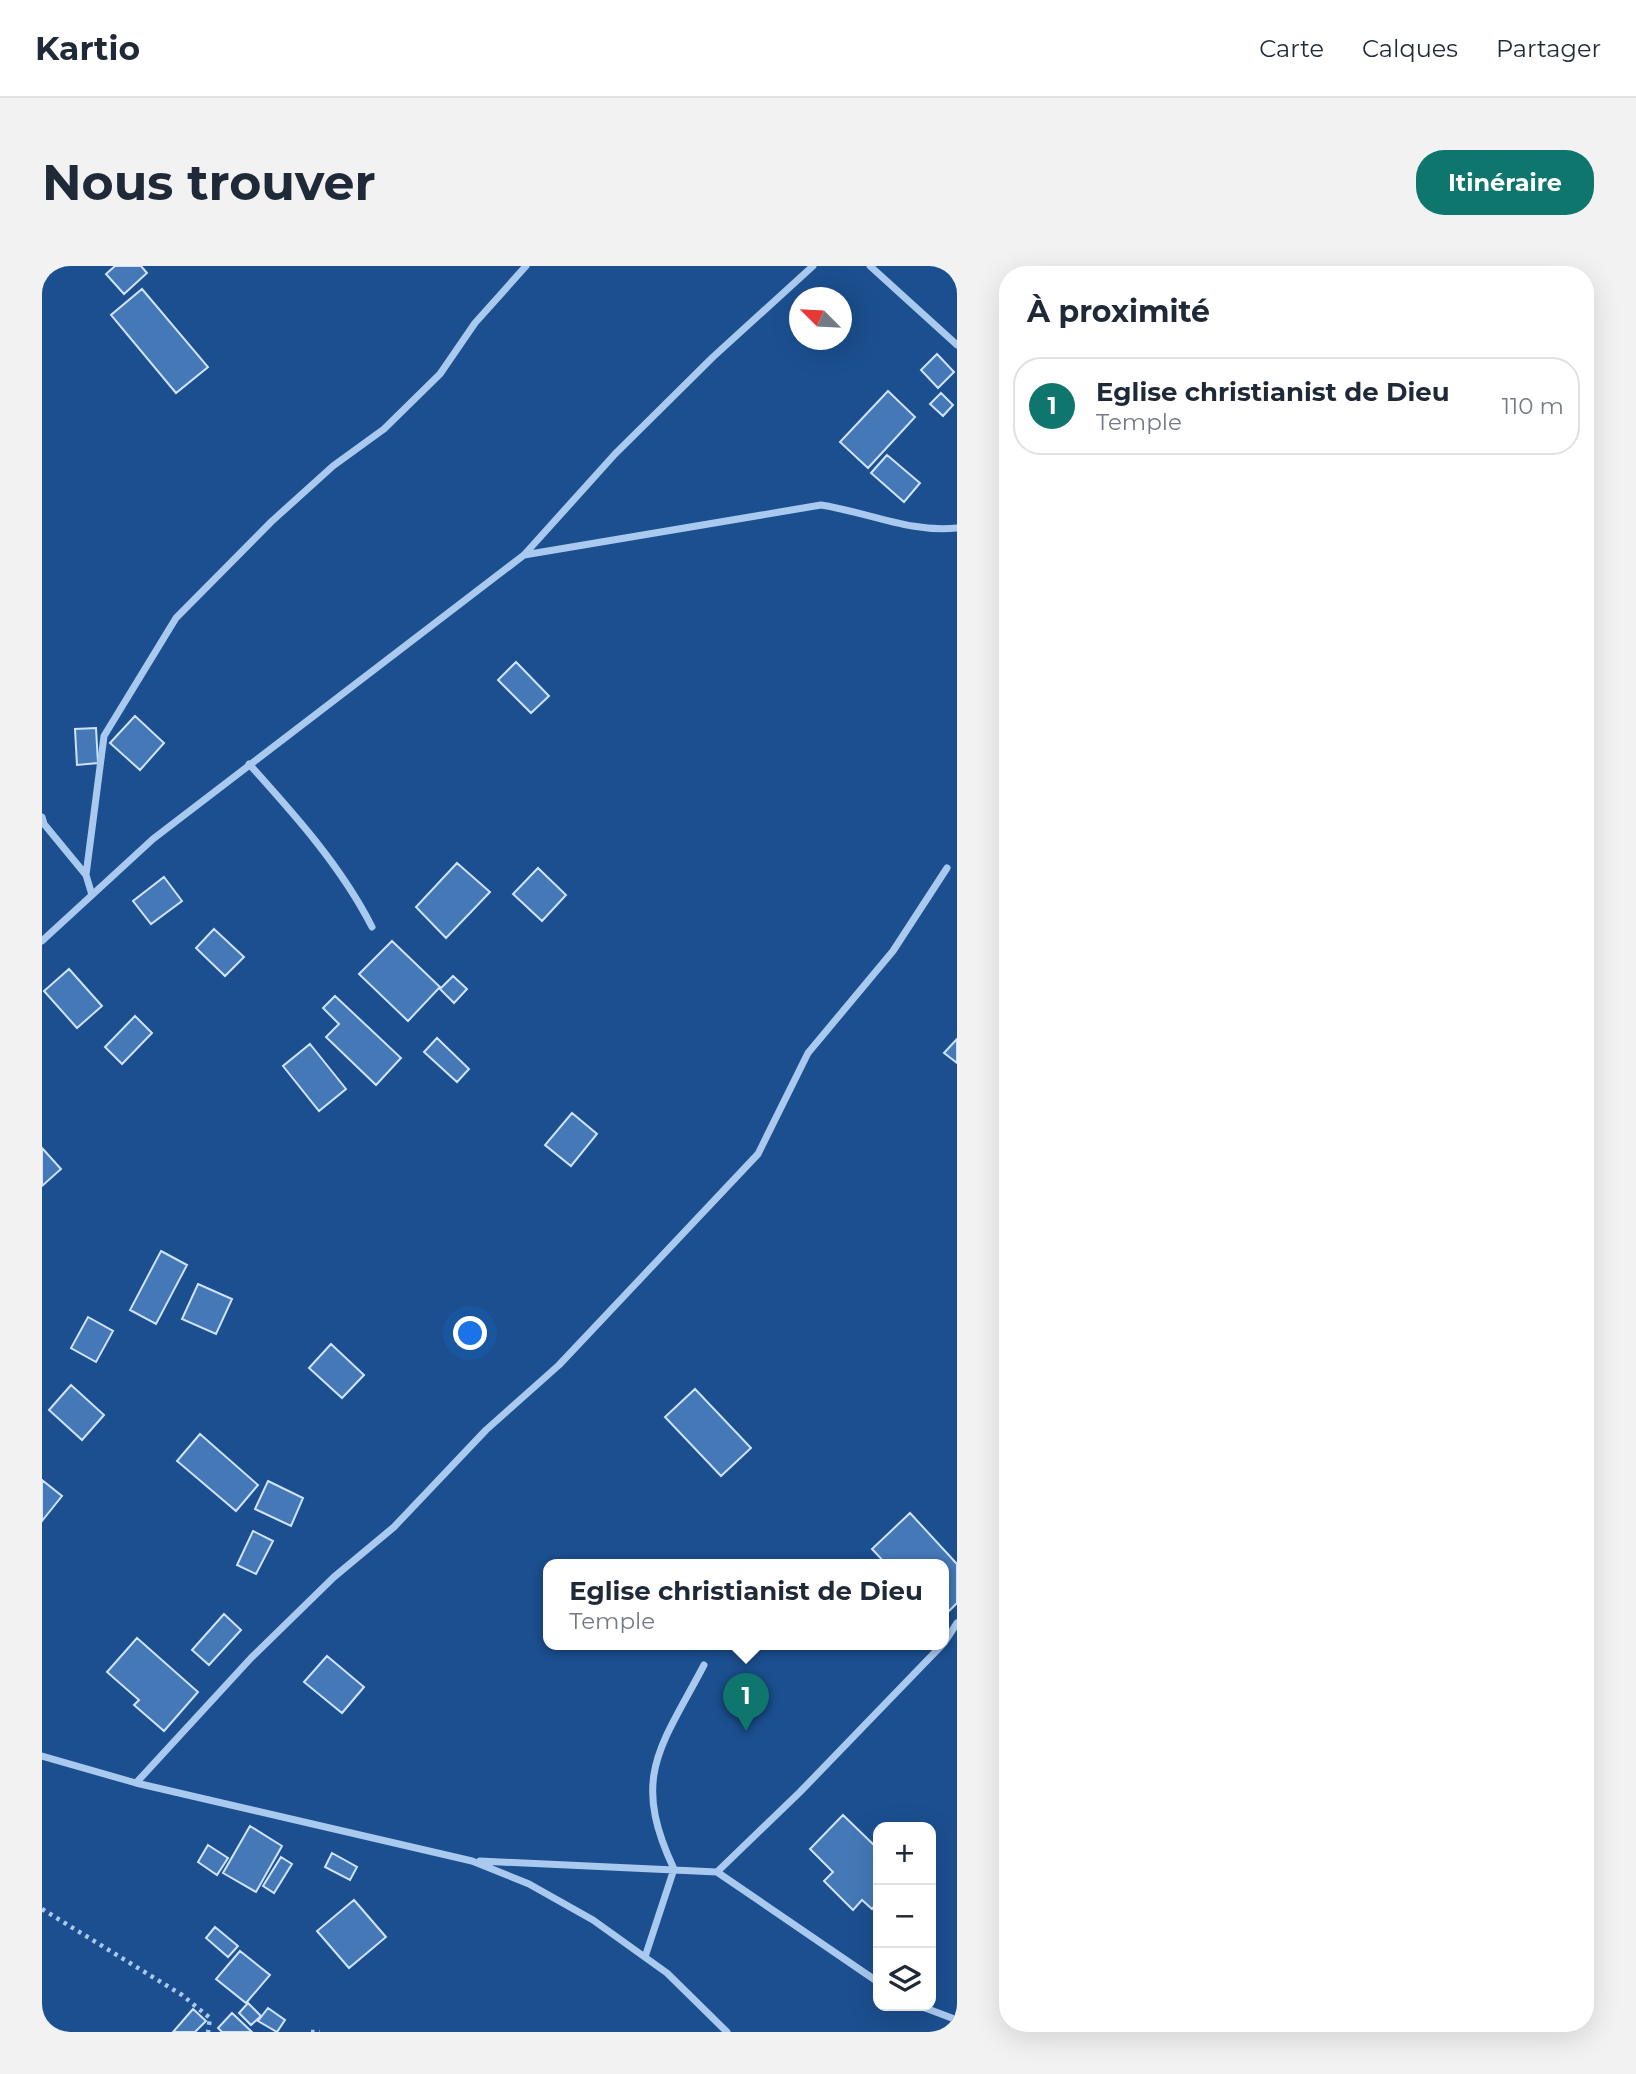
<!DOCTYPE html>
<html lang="fr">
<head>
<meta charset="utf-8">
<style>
	body { margin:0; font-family:Montserrat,sans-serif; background:#f2f2f3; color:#1f2937 }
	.controls { position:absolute; right:21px; bottom:21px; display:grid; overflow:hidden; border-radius:14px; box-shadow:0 7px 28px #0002 }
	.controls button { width:63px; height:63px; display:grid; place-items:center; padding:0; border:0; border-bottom:2px solid #e0e1e3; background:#fff; color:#1f2937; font:35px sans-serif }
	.compass { position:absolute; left:747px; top:21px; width:63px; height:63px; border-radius:50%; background:#fff; box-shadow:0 7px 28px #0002; rotate:294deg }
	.you { position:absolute; left:429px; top:1068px; width:24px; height:24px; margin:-18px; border:5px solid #fff; border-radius:50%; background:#1a73e8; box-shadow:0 0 0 10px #1a73e833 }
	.badge { display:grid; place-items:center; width:46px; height:46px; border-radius:50%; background:#0f766e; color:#fff; font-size:23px; font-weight:700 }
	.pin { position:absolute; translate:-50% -58px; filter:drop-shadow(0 2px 4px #0008) }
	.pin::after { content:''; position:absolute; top:37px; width:24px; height:21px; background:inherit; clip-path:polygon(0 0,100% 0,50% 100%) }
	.popup { position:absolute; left:501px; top:1293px; width:406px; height:91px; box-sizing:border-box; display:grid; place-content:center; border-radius:14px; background:#fff; filter:drop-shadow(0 2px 5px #0005); font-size:23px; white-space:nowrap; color:#747a83 }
	.popup b { font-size:26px; color:#1f2937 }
	.popup::after { content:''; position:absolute; left:50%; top:100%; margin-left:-14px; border:14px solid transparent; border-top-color:#fff }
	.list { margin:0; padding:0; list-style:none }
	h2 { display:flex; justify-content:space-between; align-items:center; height:91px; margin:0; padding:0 28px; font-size:30px }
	h2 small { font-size:23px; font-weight:400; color:#747a83 }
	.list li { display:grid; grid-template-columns:46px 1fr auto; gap:21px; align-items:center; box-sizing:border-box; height:98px; margin:0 14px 14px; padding:0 14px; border:2px solid #e0e1e3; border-radius:28px }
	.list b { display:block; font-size:26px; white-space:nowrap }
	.list p { margin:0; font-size:23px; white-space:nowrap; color:#747a83 }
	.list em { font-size:23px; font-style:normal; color:#747a83 }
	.icon { flex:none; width:38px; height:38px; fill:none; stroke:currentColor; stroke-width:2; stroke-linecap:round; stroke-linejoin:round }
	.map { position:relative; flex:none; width:915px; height:1766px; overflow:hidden; border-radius:28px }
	header { display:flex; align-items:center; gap:42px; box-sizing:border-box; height:98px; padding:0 35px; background:#fff; border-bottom:2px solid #e0e1e3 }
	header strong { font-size:33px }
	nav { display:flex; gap:38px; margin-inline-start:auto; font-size:24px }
	.intro { display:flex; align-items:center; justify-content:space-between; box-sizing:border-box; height:168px; padding:0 42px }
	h1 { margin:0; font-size:49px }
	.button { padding:18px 32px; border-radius:28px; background:#0f766e; color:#fff; font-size:24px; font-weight:700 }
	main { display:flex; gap:42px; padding:0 42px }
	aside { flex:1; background:#fff; border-radius:28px; box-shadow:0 7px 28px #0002 }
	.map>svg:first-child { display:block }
</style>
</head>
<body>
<header>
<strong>Kartio</strong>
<nav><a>Carte</a><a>Calques</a><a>Partager</a></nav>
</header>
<div class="intro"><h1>Nous trouver</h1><a class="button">Itinéraire</a></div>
<main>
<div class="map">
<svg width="915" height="1766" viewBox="0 0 915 1766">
	<rect width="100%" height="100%" fill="#1b4f8f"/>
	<path fill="#4478b7" stroke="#cfe3fa" stroke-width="2" d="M73,0H99L105,7L82,28L64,8Z
		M100,23L166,101L134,127L69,49Z
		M895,88L912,106L896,122L879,104Z
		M846,125L873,151L826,202L798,176Z
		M899,127L911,139L901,150L888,138Z
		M845,189L878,217L862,236L829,207Z
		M474,396L507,430L489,447L456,414Z
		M93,450L122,477L98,504L68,477Z
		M54,462L56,497L35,499L33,463Z
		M415,597L448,626L404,672L374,641Z
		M496,602L524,629L500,655L471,628Z
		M122,611L140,635L109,658L91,635Z
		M172,663L202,691L183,710L154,682Z
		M350,675L398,721L366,755L317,708Z
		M27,703L60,740L35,762L2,725Z
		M411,710L425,723L412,737L398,723Z
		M293,730L359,792L334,819L284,771L297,758L281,742Z
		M93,750L110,767L80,798L63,781Z
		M395,772L427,803L415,816L382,786Z
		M915,773V797L902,787Z
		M268,778L304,823L277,845L241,800Z
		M530,847L555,868L529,900L503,879Z
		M0,882L19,903L0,920Z
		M119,985L145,999L114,1058L88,1044Z
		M156,1018L190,1033L174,1068L140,1053Z
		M46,1051L71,1065L54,1096L29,1082Z
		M289,1078L322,1109L300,1132L267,1102Z
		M29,1119L62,1149L40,1174L7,1144Z
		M653,1123L709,1182L679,1210L623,1151Z
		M158,1168L216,1219L194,1245L135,1195Z
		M0,1214L20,1230L0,1255Z
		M226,1215L261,1232L249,1260L213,1243Z
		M868,1247L915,1298V1337L902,1350V1299H845L830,1283Z
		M211,1265L231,1275L214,1308L195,1299Z
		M182,1348L199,1364L167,1399L150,1384Z
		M95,1372L156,1426L122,1465L92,1439L97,1434L65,1406Z
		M285,1390L322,1421L300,1447L262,1416Z
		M801,1549L836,1583V1636L830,1643L820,1634L811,1644L782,1615L791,1606L768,1583Z
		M208,1560L240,1580L214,1626L181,1607Z
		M166,1579L186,1592L175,1609L156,1596Z
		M290,1587L315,1601L308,1614L283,1601Z
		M239,1591L250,1598L232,1627L221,1620Z
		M312,1634L344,1671L307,1702L275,1665Z
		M173,1661L196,1680L186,1691L164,1672Z
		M198,1685L228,1709L204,1737L174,1713Z
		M206,1737L219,1750L209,1759L197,1747Z
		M226,1742L243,1754L235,1766L216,1755Z
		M151,1743L164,1755L153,1766H131Z
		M190,1747L210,1766H180L176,1762Z"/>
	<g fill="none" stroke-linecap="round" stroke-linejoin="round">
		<path stroke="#a9c9ee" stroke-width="4.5" stroke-dasharray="3.5 5" stroke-linecap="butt" d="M0,1643L140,1729L168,1752L166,1766
			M269,1766H278"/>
		<path stroke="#a9c9ee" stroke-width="7" d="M828,0L915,79
			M482,289L779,239C825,246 868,267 915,262
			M207,498C252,548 299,600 330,661
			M0,551L2,558L44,609L50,629
			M44,609L62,470L134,352L229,256L291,200L342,163L398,108L433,57L484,0
			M0,675L111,573L482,289L573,188L671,91L771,0
			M902,1377L915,1357
			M0,1490L94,1517L430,1595L487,1618L551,1654L625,1707L685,1766
			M94,1517L209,1392L292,1311L352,1261L444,1164L517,1099L716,888L766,787L851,685L905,602
			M438,1595L675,1606L758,1526L900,1379
			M675,1606L836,1716
			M603,1691L632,1603C588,1510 619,1481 662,1399
			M878,1740L915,1754"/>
	</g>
</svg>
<div class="controls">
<button>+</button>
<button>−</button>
<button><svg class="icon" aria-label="layers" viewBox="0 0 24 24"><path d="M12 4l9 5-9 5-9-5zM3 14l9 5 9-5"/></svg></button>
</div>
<svg class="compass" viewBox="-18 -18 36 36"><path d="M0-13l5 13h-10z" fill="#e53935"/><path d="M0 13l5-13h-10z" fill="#747a83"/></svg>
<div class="you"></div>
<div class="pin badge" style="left:704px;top:1465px">1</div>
<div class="popup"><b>Eglise christianist de Dieu</b>Temple</div>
</div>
<aside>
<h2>À proximité<small></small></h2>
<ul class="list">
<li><span class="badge">1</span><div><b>Eglise christianist de Dieu</b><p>Temple</p></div><em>110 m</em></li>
</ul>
</aside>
</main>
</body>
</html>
